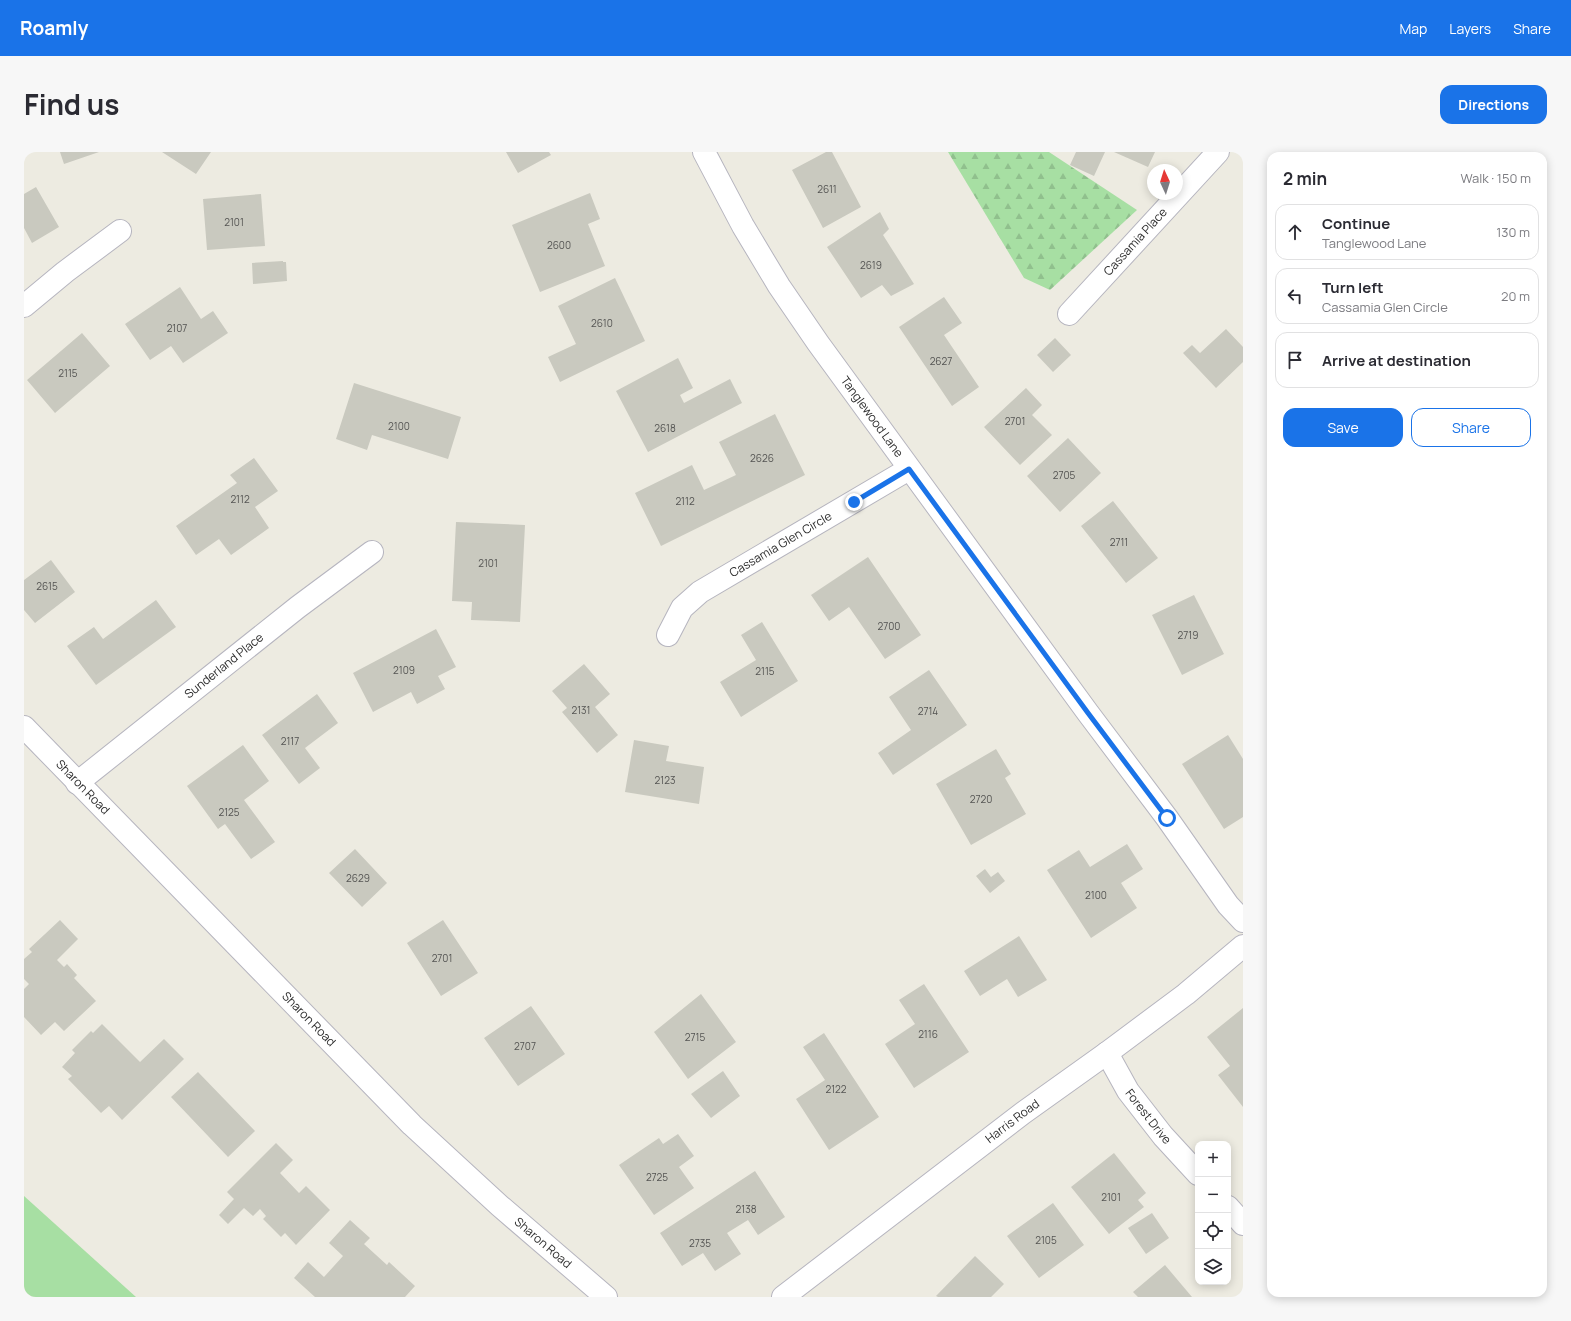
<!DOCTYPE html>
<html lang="en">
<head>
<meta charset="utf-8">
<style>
	body { margin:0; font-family:Manrope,sans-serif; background:#f7f7f7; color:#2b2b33 }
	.controls { position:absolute; right:12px; bottom:12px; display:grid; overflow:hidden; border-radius:8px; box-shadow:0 2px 10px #0003 }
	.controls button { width:36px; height:36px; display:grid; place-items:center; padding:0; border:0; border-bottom:1px solid #e1e1e2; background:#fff; color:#2b2b33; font:20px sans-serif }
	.compass { position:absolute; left:1123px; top:12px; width:36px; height:36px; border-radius:50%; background:#fff; box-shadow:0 2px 10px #0003; rotate:356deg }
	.stop { position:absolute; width:12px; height:12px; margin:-9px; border:3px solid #1a73e8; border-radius:50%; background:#fff }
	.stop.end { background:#1a73e8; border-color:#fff; box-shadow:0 1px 4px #0008 }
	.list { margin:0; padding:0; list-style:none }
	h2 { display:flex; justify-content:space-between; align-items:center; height:52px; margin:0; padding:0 16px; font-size:17px }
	h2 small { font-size:13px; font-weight:400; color:#7c7c81 }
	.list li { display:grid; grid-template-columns:26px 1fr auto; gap:12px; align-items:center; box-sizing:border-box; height:56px; margin:0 8px 8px; padding:0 8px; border:1px solid #e1e1e2; border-radius:12px }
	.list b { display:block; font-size:15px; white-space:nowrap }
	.list p { margin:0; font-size:13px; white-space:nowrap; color:#7c7c81 }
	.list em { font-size:13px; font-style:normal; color:#7c7c81 }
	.actions { display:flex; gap:8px; padding:12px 16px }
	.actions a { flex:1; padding:9px 0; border:1px solid #1a73e8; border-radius:12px; text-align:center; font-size:14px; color:#1a73e8 }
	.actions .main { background:#1a73e8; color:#fff }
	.icon { flex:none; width:22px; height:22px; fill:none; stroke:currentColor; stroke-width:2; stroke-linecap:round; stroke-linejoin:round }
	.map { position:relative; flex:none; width:1219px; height:1145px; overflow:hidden; border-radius:12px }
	header { display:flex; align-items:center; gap:24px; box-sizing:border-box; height:56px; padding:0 20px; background:#1a73e8; color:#fff }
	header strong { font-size:19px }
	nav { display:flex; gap:22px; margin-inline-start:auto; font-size:14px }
	.intro { display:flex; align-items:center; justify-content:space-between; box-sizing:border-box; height:96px; padding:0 24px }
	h1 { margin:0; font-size:28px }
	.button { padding:10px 18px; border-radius:12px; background:#1a73e8; color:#fff; font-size:14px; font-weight:700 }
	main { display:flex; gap:24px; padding:0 24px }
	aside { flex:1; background:#fff; border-radius:12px; box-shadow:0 2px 10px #0003 }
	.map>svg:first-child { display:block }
</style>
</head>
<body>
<header>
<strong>Roamly</strong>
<nav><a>Map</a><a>Layers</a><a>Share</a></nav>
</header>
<div class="intro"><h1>Find us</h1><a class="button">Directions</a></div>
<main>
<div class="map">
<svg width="1219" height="1145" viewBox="0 0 1219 1145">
	<defs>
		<pattern id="forest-firs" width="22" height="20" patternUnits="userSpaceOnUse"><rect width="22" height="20" fill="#a7dfa3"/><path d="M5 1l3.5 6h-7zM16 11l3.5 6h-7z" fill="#90c08d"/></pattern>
	</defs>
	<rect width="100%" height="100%" fill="#edebe1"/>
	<path fill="#a7dfa3" d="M0,1044L112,1145H0Z"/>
	<path fill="url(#forest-firs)" d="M924,0H1025L1113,58L1026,138L1000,126Z"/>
	<path fill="#c9c9bf" d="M36,0H75L40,12Z
		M138,0H187L172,22Z
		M482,0H525L527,3L494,21Z
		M802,0H808L837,55L799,76L768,18Z
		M1052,0H1081L1070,24L1046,13Z
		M1090,0H1131L1124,15Z
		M12,35L35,75L8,91L0,76V42Z
		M566,41L576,67L564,72L581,114L516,140L488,73Z
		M237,42L241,94L183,98L179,47Z
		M856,60L865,77L859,83L890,132L867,144L858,133L837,146L803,95Z
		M259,109V110H262L263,129L229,132L228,111Z
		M591,126L621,189L536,230L524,205L552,192L534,154Z
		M156,135L177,167L189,159L204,181L159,211L147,194L126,208L101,172Z
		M920,145L938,171L920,183L955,235L928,254L875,175Z
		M1202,177L1219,195V210L1192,236L1159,201L1168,193L1176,201Z
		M58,181L86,214L31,261L3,228Z
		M1031,186L1047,203L1029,220L1013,203Z
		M654,206L669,236L656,243L660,251L706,227L718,251L624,300L592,239Z
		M330,231L437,265L424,307L348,283L343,298L312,287Z
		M1002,236L1018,253L1008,263L1028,283L996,313L960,275Z
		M751,262L781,323L637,394L611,341L668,313L680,338L712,323L695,290Z
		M1044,286L1077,321L1036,360L1003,324Z
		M230,306L254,339L231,355L245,376L207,403L195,387L172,403L152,374L213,331L206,323Z
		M1089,349L1134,406L1102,431L1057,374Z
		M432,370L501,373L496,470L447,468L448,450L428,449Z
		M844,405L897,483L861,507L825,455L805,469L787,443Z
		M27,408L51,440L11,471L0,458V428Z
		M1170,443L1200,502L1158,523L1128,463Z
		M132,448L152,475L72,533L43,494L70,475L79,487Z
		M738,470L774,529L717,565L696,530L732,508L717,483Z
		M412,477L432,515L414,524L421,537L393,552L387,540L349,560L329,521Z
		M560,512L586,542L571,555L594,583L573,601L538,560L543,556L528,539Z
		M905,518L943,573L869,623L854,601L887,578L865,545Z
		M293,542L314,571L281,596L296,616L275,632L238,583Z
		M1204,583L1219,607V665L1200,677L1158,612Z
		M610,588L645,594L642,609L680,615L675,652L601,640Z
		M219,593L245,629L220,648L251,690L227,707L201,672L194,677L163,634Z
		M972,597L987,622L981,626L1002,662L947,693L912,632Z
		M1103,692L1119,717L1097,731L1113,756L1067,786L1023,718L1055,698L1066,715Z
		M331,697L363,731L338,755L305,721Z
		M961,717L967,725L974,720L981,729L966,741L952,724Z
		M36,768L54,787L33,808L40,815L43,812L53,823L50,826L72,849L40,879L31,870L17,883L0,865V837L5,832L0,827V807L8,800L5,797Z
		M419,768L454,821L417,844L383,791Z
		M995,784L1023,828L994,845L983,827L956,844L940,819Z
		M900,832L945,900L890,936L861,892L891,872L875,848Z
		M677,842L712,890L664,927L630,880Z
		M507,854L541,902L494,934L460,886Z
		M1219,856V955L1194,923L1206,914L1183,885Z
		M78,872L116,910L140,887L160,907L98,968L85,954L77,961L44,927L48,924L38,915L51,901L48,898L67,879L69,881Z
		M800,881L855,965L805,998L772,947L801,928L779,895Z
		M699,919L716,944L687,966L667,942Z
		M174,920L231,979L204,1005L147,945Z
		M654,982L670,1004L655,1015L670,1036L630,1063L595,1013L635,986L639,992Z
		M252,991L269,1008L256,1021L275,1041L282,1034L306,1058L272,1093L261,1081L257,1085L239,1067L242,1064L236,1057L229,1064L220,1056L204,1072L195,1063L210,1047L203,1040Z
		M1090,1001L1122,1041L1114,1048L1120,1055L1085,1082L1047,1035Z
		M731,1019L761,1065L734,1083L724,1068L703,1081L717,1102L691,1119L679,1101L658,1114L636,1081Z
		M1029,1051L1060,1093L1015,1126L983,1084Z
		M1128,1061L1145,1086L1122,1102L1104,1076Z
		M326,1068L346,1086L340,1092L363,1113L365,1110L391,1134L381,1145H291L270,1126L284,1110L300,1125L319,1104L305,1091Z
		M951,1104L980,1132L967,1145H914L912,1144Z
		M1141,1113L1168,1145H1114L1109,1140Z"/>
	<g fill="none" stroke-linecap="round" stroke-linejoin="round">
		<g stroke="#b6b5bf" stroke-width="24">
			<g id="minor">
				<path id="s1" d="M680,0L719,74L755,134L794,191L1064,561L1143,666L1204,753L1219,769"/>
				<path d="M0,154L41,120L96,79"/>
				<path id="s2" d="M1045,162L1194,0"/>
				<path id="s3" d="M644,483L658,456L676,440L885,317"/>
				<path id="s4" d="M0,575L388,973L476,1054L582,1145"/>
				<path id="s5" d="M53,631L274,455L348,400"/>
				<path id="s6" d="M1083,901L1104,939L1139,984L1174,1022"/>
				<path d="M1204,1055L1219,1072"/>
				<path id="s7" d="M759,1145L999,961L1083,901L1162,842L1219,794"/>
			</g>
		</g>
		<use href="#minor" stroke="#fff" stroke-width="22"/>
	</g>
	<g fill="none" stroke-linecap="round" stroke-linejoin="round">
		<path stroke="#1a73e8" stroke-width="5" d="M830,350L885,317L1064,561L1143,666"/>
	</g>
	<g text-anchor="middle" stroke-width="4" stroke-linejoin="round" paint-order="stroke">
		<g font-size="10" fill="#545452">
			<text x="803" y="41">2611</text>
			<text x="210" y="74">2101</text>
			<text x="535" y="97">2600</text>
			<text x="847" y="117">2619</text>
			<text x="578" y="175">2610</text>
			<text x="153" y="180">2107</text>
			<text x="917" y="213">2627</text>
			<text x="44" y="225">2115</text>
			<text x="991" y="273">2701</text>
			<text x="375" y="278">2100</text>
			<text x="641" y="280">2618</text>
			<text x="738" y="310">2626</text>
			<text x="1040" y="327">2705</text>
			<text x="216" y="351">2112</text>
			<text x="661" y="353">2112</text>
			<text x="1095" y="394">2711</text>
			<text x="464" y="415">2101</text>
			<text x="23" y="438">2615</text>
			<text x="865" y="478">2700</text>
			<text x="1164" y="487">2719</text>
			<text x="380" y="522">2109</text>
			<text x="741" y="523">2115</text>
			<text x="557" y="562">2131</text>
			<text x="904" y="563">2714</text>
			<text x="266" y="593">2117</text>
			<text x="641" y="632">2123</text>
			<text x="957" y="651">2720</text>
			<text x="205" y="664">2125</text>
			<text x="334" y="730">2629</text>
			<text x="1072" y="747">2100</text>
			<text x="418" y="810">2701</text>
			<text x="904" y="886">2116</text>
			<text x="671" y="889">2715</text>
			<text x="501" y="898">2707</text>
			<text x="812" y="941">2122</text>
			<text x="633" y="1029">2725</text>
			<text x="1087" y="1049">2101</text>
			<text x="722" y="1061">2138</text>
			<text x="1022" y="1092">2105</text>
			<text x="676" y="1095">2735</text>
		</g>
		<g font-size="12" fill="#2d2d2d" stroke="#fff">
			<text dy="4" stroke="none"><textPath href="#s2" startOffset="98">Cassamia Place</textPath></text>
			<text dy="4" stroke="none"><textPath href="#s1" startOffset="314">Tanglewood Lane</textPath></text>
			<text dy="4" stroke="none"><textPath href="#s3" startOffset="148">Cassamia Glen Circle</textPath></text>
			<text dy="4" stroke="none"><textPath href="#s5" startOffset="188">Sunderland Place</textPath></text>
			<text dy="4" stroke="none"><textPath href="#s4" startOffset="84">Sharon Road</textPath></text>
			<text dy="4" stroke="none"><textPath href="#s4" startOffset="408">Sharon Road</textPath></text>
			<text dy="4" stroke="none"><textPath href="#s6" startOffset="76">Forest Drive</textPath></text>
			<text dy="4" stroke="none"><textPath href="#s7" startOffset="289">Harris Road</textPath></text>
			<text dy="4" stroke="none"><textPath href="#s4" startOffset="732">Sharon Road</textPath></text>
		</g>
	</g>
</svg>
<div class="controls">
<button>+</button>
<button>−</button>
<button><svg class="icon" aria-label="locate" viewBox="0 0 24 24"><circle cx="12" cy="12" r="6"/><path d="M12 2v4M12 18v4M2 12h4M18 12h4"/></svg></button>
<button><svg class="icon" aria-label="layers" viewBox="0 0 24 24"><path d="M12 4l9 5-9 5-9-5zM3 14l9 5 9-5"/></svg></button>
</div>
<svg class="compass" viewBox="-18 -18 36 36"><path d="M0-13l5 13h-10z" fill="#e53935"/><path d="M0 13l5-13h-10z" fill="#7c7c81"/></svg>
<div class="stop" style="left:1143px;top:666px"></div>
<div class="stop end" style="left:830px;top:350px"></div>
</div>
<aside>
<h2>2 min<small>Walk · 150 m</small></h2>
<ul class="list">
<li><svg class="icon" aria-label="ahead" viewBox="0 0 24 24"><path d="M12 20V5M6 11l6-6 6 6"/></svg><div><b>Continue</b><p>Tanglewood Lane</p></div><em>130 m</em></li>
<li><svg class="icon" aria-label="left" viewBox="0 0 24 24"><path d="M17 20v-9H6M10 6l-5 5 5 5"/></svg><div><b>Turn left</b><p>Cassamia Glen Circle</p></div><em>20 m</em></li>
<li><svg class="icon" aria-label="arrive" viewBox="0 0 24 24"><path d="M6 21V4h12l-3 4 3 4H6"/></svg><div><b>Arrive at destination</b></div></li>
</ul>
<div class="actions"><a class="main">Save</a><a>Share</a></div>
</aside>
</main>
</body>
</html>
